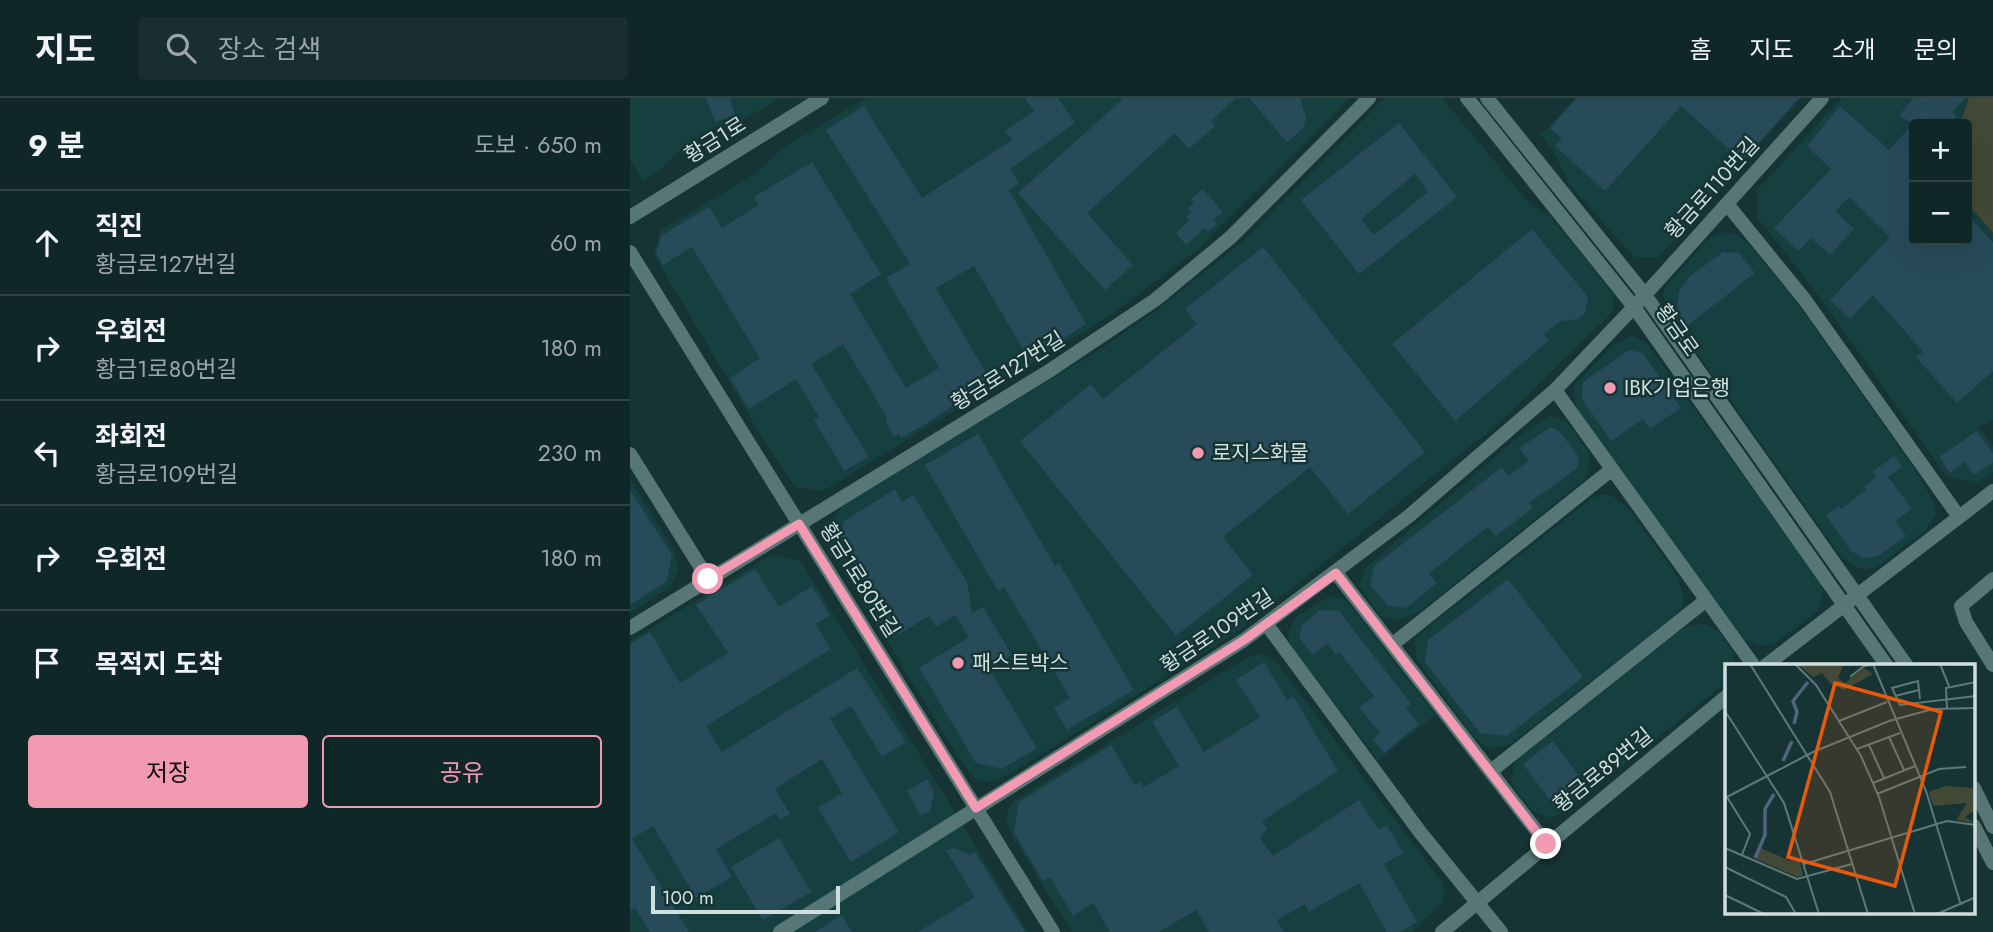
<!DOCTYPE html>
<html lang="ko">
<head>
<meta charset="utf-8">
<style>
	body { margin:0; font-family:Jost,"Noto Sans KR",sans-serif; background:#192f2f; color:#f1f3f6 }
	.controls { position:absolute; right:21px; top:21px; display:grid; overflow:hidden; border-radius:7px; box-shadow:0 7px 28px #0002 }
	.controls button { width:63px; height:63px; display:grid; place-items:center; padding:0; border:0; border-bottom:2px solid #304444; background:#102727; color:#f1f3f6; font:35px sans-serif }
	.scale { position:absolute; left:21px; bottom:18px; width:189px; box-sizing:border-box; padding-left:7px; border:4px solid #cedfde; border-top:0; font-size:19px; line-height:24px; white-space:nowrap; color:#cedfde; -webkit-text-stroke:5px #163434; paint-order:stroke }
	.stop { position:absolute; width:21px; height:21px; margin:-16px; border:5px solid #f19ab1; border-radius:50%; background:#fff }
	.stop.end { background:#f19ab1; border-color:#fff; box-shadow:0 2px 7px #0008 }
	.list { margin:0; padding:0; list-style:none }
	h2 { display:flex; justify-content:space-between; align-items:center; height:91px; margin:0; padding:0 28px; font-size:30px }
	h2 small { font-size:23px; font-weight:400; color:#9ca5a7 }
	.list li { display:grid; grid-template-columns:46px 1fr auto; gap:21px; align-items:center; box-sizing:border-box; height:105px; padding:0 28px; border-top:2px solid #304444 }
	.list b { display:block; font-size:26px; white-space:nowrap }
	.list p { margin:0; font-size:23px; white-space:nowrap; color:#9ca5a7 }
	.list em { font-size:23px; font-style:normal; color:#9ca5a7 }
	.actions { display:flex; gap:14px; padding:21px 28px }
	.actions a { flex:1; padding:16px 0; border:2px solid #f19ab1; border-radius:7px; text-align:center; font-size:24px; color:#f19ab1 }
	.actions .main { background:#f19ab1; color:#111 }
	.icon { flex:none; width:38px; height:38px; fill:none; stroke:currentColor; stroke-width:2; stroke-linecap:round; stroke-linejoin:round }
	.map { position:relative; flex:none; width:1363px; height:834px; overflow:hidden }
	header { display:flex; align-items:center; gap:42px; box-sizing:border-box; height:98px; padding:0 35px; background:#102727; border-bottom:2px solid #304444 }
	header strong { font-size:33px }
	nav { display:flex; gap:38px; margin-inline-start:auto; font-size:24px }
	.search { width:490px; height:63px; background:#192f2f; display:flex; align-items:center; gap:18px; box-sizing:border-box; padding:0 24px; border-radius:7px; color:#9ca5a7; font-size:26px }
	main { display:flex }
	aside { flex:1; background:#102727 }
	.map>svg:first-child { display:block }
</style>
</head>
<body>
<header>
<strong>지도</strong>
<div class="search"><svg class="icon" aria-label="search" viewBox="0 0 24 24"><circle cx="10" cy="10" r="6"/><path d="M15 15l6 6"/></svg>장소 검색</div>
<nav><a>홈</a><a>지도</a><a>소개</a><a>문의</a></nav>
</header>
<main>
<aside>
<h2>9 분<small>도보 · 650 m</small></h2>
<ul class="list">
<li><svg class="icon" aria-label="ahead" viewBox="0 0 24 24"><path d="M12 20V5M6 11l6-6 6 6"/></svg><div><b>직진</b><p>황금로127번길</p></div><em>60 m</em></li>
<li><svg class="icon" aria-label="right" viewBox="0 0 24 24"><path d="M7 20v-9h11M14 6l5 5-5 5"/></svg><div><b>우회전</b><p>황금1로80번길</p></div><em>180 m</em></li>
<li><svg class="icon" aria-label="left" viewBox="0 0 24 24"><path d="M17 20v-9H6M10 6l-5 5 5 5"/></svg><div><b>좌회전</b><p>황금로109번길</p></div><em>230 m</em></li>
<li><svg class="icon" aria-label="right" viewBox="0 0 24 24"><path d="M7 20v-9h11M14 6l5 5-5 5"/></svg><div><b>우회전</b></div><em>180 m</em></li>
<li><svg class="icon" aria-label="arrive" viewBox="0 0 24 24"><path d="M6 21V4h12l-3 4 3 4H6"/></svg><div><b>목적지 도착</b></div></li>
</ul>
<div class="actions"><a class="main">저장</a><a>공유</a></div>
</aside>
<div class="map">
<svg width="1363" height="834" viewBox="0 0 1363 834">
	<rect width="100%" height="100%" fill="#163434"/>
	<path fill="#163f3f" d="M0,0H150L113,22L85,29L47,54L32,71L13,83L0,62Z
		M236,0H720L566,153L484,215L193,393L165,389L129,334L24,157L31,132L125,76L153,50Z
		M755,0H812L900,106L921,119L959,165L983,197L984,213L866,328L604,536L378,677L360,684L346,682L327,657L199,449L196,436L197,425L214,407L472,250L527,212L612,144Z
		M945,0H1171L1029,159H1004L940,87L924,55L911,37Z
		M1212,0H1339L1330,26H1284V142H1337V105L1363,135V322L1349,329L1363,348V374L1348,384L1317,379L1180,186L1127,119V92Z
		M1091,134L1108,137L1117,144L1162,198L1284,370L1305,406L1306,415L1297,431L1246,470L1229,471L1212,460L1038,214L1033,198L1035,189L1077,142Z
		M1002,238L1016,244L1190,484L1193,493L1189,512L1143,547L1128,548L1112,540L949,316L943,294L945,286L984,246Z
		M921,318L938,325L959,356L960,366L955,381L789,514L765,523L750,518L729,488L735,470L899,330Z
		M0,381L44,453L49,472L40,489L0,515Z
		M971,397H981L997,409L1048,479L1054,500L1052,509L1045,518L879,647L862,651L855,648L845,641L786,560L785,540L962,400Z
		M143,456L171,463L398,834H0V543Z
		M700,498L715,502L723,511L805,617L748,662L665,553L659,542L658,534L666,519Z
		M1074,526L1089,533L1102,553L1106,568H1097V584L939,711L920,720L903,713L883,688L881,680L886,663L1045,536L1058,528Z
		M632,556L648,566L812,784L815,793L812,805L782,834H442L381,736L376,718L382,704L616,560Z"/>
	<path fill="#424a37" d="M1339,0H1363V135L1337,105V26H1330Z"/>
	<path fill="#284b5a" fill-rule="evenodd" d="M76,0H100L105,17L85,24Z
		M395,0H428L445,25L380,71L389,85L379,92L456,226L400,263L344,168L306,190L361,283L297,325L271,340L269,336L264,339L255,322L258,321L213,246L181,266L239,359L214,373L184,322L189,319L166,281L119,311L100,280L130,260L62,149L33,167L26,155L31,138L79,109L92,130L129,107L124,99L182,64L251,176L220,196L276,290L309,270L256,180L280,166L196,32L234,8L292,100L382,42L375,33L404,13Z
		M494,0H606L581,23L585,28L559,51L545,35L457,115L503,167L475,192L388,95Z
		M619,0H670L676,20L673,30L657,44Z
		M947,0H1169L1112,63L1051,8L975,93L925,48L932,41L920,30Z
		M1284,0H1335L1322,14L1327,18L1320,26H1284V142H1337V116L1363,145V273L1327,305L1286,259L1293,254L1243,197L1220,221L1200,202L1260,139L1219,99L1205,113L1224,131L1200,157L1181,140L1168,153L1144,130L1201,71L1177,48L1210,8L1259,52L1283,26L1269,17Z
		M769,25L827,99L729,176L671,102ZM785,76L798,94L744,137L731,121Z
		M573,91L593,114L583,122L587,126L578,134L575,130L556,147L546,135L559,123L556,119L561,114L558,110L564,105L561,101Z
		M902,131L958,199L955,215L948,221L931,223L914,236L919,242L825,323L762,246Z
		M633,149L795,354L718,416L680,369L593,439L623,477L546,538L390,343L461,286L473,301L567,226L555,211Z
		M1093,154L1109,155L1125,175L1058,227L1047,213L1049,193L1059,179Z
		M999,252L1013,255L1051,310L1020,331L1013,321L981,343L952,301L953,284Z
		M921,329L929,333L947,356L949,364L946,371L899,405L903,410L866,438L858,429L799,475L807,485L776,510L758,508L740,487L744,468L872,369L879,378L899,363L889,350Z
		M1347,333L1363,356V364L1344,377L1335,364L1320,375L1309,359Z
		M348,336L425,468L429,465L504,592L437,632L424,610L440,600L374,489L368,493L295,367Z
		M1264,358L1272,369L1258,379L1282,411L1265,423L1276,438L1248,458L1233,460L1221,453L1196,417L1209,408L1211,411L1236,392L1234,388L1246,379L1242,374Z
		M265,391L272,404L283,397L337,484L342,515L353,509L382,557L359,571L407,650L372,671L346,665L289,570L339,539L325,517L306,529L299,518L268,537L210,441L214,423Z
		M0,392L42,457L37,483L0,507Z
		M125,471L149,509L182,488L200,517L186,526L201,551L76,628L92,654L227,570L276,644L252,659L221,608L200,621L269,734L221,764L188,710L212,695L192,661L145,691L160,716L150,722L146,715L86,751L102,779L66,800L23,728L2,741L59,834H20L5,810L0,813V546L20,534L50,585L98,555L66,507Z
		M878,481L953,579L877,638L850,635L795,564L798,542Z
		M690,512L709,513L781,606L776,610L789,626L754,655L743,641L750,635L729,609L744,598L709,554L706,557L697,546L683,557L669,540L672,527Z
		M634,564L657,602L663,598L708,673L632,723L637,731L630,740L643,758L729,702L749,732L757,727L773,755L754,766L787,824L770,834H757L729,785L679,814L675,806L647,822L654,834H579L566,812L529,834H480L463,805L443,818L420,779L413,783L384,735L389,704L481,647L505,687L510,683L514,689L549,668L522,624L547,609L574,654L630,619L606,582Z
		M923,643L955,686L925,709L893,666Z
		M297,681L304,694L300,713L291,718L277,693Z
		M149,740L181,794L133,822L101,769Z
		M324,750L341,757L345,754L395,834H288L345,799L316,752Z
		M212,817L222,834H185Z"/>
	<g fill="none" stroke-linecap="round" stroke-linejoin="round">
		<path stroke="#577676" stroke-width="14" d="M837,0L1004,209L1257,568
			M857,0L1015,197L1277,568
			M1097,106L1175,202L1329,419
			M0,119L192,0
			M0,154L423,834
			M925,292L1124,568
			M0,356L78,481
			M706,475L916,745
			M1363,481L1331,508L1336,524L1363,567
			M637,527L790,734L871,834
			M0,530L419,273L525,202L601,139L739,0
			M763,546L981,372
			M1135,568L1363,393
			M861,673L1075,503
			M1344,690L1363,729
			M1344,728L1363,765
			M150,834L614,542L779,418L925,292L1004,209L1192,0
			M812,834L1097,598"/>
	</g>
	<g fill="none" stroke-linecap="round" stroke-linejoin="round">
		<path stroke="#f19ab1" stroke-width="9" d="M78,481L169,426L346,710L614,542L706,475L916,746"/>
	</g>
	<g fill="#f19ab1" stroke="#163434" stroke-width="2.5">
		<circle cx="980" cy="290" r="7"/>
		<circle cx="568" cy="355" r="7"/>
		<circle cx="328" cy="565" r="7"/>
	</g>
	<g text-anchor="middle" stroke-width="5" stroke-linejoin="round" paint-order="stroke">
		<g font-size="21" fill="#cedfde" stroke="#163434">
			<text transform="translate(85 42) rotate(-32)" y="7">황금1로</text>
			<text transform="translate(1082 90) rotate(-48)" y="7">황금로110번길</text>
			<text transform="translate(1047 232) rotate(55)" y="7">황금로</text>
			<text transform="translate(378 273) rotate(-32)" y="7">황금로127번길</text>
			<text transform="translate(230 482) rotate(58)" y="7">황금1로80번길</text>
			<text transform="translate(587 533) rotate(-34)" y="7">황금로109번길</text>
			<text transform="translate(973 672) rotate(-39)" y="7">황금로89번길</text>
		</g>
		<g font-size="21" fill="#cedfde" stroke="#163434" text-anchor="start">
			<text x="994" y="297">IBK기업은행</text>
			<text x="582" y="362">로지스화물</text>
			<text x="342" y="572">패스트박스</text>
		</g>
	</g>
	<g transform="translate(1095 566)">
		<rect width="250" height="250" fill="#163434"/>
		<path d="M72,0H119L113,14L120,19L139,4L148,10L119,26L106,20L97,9L88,13ZM250,48V146L240,153L250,159L231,156L242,139L208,142L204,128L221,122L248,124ZM36,184L65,197L74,194L78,211L73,213L31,195Z" fill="#424a37"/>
		<path fill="none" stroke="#53627e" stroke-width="3.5" d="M69,60L72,48L68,37L83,18M58,97L67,77M30,194L40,171V145L49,130"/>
		<path fill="none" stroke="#607878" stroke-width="2" d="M25,0L105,128L143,250M70,0L91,21L136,92L154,133L190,250M148,0L201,127L236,241M215,0L224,22M125,13L139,2L148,1M170,32L194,26M195,35L193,17L167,24L175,41L251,32M222,44L221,24L251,18M0,47L59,139L94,250M114,57L162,38M164,73L179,106M144,81L159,114M132,85L175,69M148,119L190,102M152,130L214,105L241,103M2,133L25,170L17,191M0,134L88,88L164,57L208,45L251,44M0,184L72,215L127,200M79,200L222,157L251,161M0,203L61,233L71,250M0,231L39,250M212,250L251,233"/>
		<path fill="#e8590c" fill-opacity="0.15" stroke="#e8590c" stroke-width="3.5" d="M110,19L216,48L170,222L63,193Z"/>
		<rect width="250" height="250" fill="none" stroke="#cedfde" stroke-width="3.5"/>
	</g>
</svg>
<div class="controls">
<button>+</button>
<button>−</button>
</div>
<div class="scale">100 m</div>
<div class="stop" style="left:78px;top:481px"></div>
<div class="stop end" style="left:916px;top:746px"></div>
</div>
</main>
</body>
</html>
